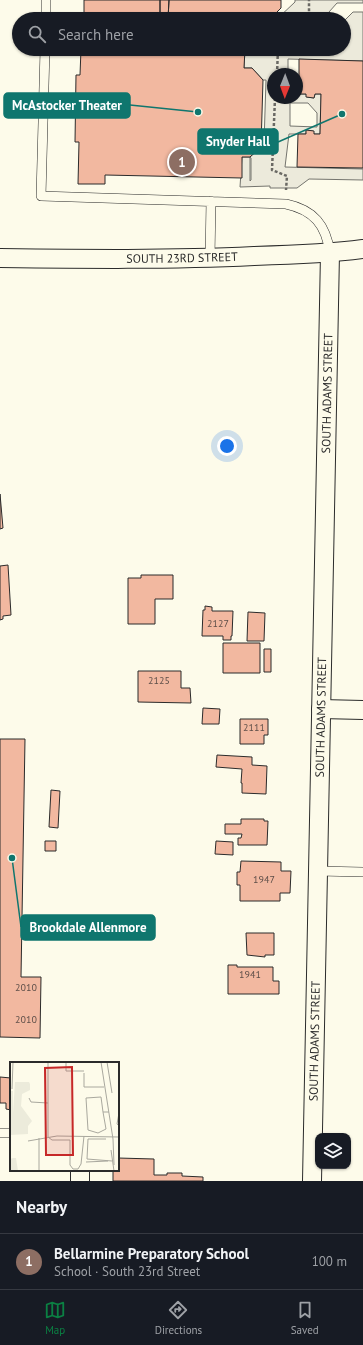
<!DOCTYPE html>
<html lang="en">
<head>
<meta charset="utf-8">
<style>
	body { margin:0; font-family:"PT Sans",sans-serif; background:#242831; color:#f1f3f6 }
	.controls { position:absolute; right:12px; bottom:12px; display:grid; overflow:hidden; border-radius:8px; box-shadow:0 1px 3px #0004 }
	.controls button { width:36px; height:36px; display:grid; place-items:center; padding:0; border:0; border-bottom:1px solid #363941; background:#171b24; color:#f1f3f6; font:20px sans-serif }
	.compass { position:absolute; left:267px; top:68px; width:36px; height:36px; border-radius:50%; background:#171b24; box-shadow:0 1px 3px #0004; rotate:181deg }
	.you { position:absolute; left:227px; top:446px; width:14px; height:14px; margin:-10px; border:3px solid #fff; border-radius:50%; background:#1a73e8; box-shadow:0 0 0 6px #1a73e833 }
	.badge { display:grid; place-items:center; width:26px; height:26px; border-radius:50%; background:#0b8043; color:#fff; font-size:13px; font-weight:700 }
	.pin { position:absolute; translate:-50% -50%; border:2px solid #fff; box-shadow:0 1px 4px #0006 }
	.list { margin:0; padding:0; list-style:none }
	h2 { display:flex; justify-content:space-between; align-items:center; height:52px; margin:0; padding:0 16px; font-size:17px }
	h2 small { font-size:13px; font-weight:400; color:#9ea1a6 }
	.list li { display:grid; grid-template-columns:26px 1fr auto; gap:12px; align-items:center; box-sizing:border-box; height:56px; padding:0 16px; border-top:1px solid #363941 }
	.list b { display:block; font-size:15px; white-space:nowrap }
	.list p { margin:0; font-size:13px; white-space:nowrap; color:#9ea1a6 }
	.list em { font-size:13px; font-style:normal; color:#9ea1a6 }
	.icon { flex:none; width:22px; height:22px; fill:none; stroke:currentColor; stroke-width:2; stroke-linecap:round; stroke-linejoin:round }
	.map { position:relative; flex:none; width:363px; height:1181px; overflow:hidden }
	.search { position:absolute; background:#171b24; box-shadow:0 1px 3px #0004; left:12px; right:12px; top:12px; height:44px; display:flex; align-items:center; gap:10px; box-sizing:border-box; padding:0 14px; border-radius:22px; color:#9ea1a6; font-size:15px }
	.sheet { height:108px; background:#171b24 }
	nav { display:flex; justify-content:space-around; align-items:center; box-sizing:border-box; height:56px; border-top:1px solid #363941; background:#171b24; font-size:11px; color:#9ea1a6 }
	nav a { display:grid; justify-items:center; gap:2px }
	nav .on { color:#0b8043 }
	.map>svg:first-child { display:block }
</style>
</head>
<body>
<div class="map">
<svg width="363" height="1181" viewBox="0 0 363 1181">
	<rect width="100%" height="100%" fill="#fdfbea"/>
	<path fill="#eceadb" stroke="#74746e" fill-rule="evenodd" d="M295,0H363V3H337L329,12L338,19H277L295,2Z
		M353,12H363V61L288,59V74H273V98H297V92L299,94H306L307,97L314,98L315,94H321L320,134H314L313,131L306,130V134H289L285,167L363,169V180L309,179L297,188H270V186L240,187L242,157H250V181L251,180V158L250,157L261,147V143H264L266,80H263L252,68H244L245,49L344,50H340L344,49V21ZM290,103H308L317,113V127L290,126Z"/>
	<path fill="#f2b8a0" stroke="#2b2b2b" d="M84,0H160V17L84,16Z
		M160,0H169L168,19L84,18V16L160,17Z
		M169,0H281V8L274,15H253V19H168Z
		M81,49H245L244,68H252L263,80L261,147L250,157H242V178L105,175V184H78L79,142H75L76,75H80Z
		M299,59L363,61V168L297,167L298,134H306V130L314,131V134H320L321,94H315L314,98L306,97V94H299Z
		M0,494L3,528L0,529Z
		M8,565L11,615L3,616V619L0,620V566Z
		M141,575H173V599H155V624H128V578H141Z
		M205,606L212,607V611H233L232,636H231V640H223V636H202L203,610H205Z
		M248,612L265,613L264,641H247Z
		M223,643H260V673H223Z
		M264,649H271V672H264Z
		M138,671H181V688H190L191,703L138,702Z
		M203,708L220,709L219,724H202Z
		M240,719H268V735H264V744H240Z
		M0,739H25L21,977H41L40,1038L0,1037Z
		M217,755L252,757V765L267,766L266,794L242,793V783H241L242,769L216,767Z
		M51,790L60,791L58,828L49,827Z
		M241,819H264V821H268L267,845H238V838H241L242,834H225V824H241Z
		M45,841H56V851H45Z
		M216,841L233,842V855L215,854Z
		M241,861L281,862V871H291L290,893H280V901H240V885H237V872H240Z
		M246,933H274V955H265V957L247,955Z
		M228,965H237V967H273V981H279V994H228Z
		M0,1077L11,1078V1110L6,1109V1103H0Z
		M118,1158L154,1159V1175H167V1173H182V1176L203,1177V1181H113V1170H118Z"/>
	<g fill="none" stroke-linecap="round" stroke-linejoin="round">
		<g stroke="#2b2b2b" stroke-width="10">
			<path id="lane" d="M46,19V0
				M45,49L41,196L286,204C314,210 326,225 330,253
				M210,258L211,201
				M318,871L363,872
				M0,1133H11"/>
		</g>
		<g stroke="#2b2b2b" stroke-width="20">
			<g id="street">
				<path id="s1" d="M0,258C85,259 170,260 254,256C291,255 327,254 363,249"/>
				<path d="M321,709L363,710"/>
				<path d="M80,1181V1170"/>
				<path id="s2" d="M312,1181L330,253"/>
			</g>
		</g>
		<path stroke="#6a6964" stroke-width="2.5" stroke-dasharray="3 2" stroke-linecap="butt" d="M303,19L309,12V0
			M277,74L278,49
			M275,98L272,170L287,176L286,190"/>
		<use href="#lane" stroke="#fdfbea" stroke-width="9"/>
		<use href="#street" stroke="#fdfbea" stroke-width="18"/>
	</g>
	<g text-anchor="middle" stroke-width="3" stroke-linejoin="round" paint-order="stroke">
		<g font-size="10" fill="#5d4e48">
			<text x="218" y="627">2127</text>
			<text x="159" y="684">2125</text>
			<text x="254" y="731">2111</text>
			<text x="264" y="883">1947</text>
			<text x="250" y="978">1941</text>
			<text x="26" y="991">2010</text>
			<text x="26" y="1023">2010</text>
		</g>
		<g font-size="12" fill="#2b2b2b" stroke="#fdfbea">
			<text dy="4" stroke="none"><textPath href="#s1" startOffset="182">SOUTH 23RD STREET</textPath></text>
			<text dy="4" stroke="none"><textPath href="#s2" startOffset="788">SOUTH ADAMS STREET</textPath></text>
			<text dy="4" stroke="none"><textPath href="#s2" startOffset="464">SOUTH ADAMS STREET</textPath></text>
			<text dy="4" stroke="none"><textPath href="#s2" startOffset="140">SOUTH ADAMS STREET</textPath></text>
		</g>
	</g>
	<g transform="translate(10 1062)">
		<rect width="109" height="109" fill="#fdfbea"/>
		<path d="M5,20H19L20,22V28L12,32L11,44L22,59L18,64V72L0,73V29H3V51ZM3,96H6L8,109H0V97Z" fill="#ecebdb"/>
		<path fill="none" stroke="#a9a89e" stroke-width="1" d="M38,0V75L42,78H60V103L63,107H68L71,102L74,74M56,0V9H74M91,0L103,77L104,103M97,0L102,31M74,11V25H94M2,27L3,0M19,36L21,40L38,41M93,50L96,67L88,71L78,68L76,36L91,35L93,50H99M109,51L107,62L109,64M29,76V109M96,77H78L77,97L102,99M18,79L47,74L109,75M101,88L104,109M76,100L98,99"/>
		<path fill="#c62828" fill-opacity="0.15" stroke="#c62828" stroke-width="2" d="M62,5L63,93H36L35,6Z"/>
		<rect width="109" height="109" fill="none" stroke="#2b2b2b" stroke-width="2"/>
	</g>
	<path fill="none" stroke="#0f766e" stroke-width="1.5" d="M198 112L130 105M342 114L278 142M12 858L21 927"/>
	<g fill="#0f766e" stroke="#fdfbea" stroke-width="1.5">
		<circle cx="198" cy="112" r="4"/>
		<circle cx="342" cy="114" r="4"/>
		<circle cx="12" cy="858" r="4"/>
	</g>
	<g fill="#0f766e" stroke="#0f766e" stroke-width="1.5">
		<rect x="4" y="93" width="126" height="25" rx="4"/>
		<rect x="198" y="129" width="80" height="25" rx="4"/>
		<rect x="21" y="915" width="134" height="25" rx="4"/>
	</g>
	<g font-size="13" text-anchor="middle" font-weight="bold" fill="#fff">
		<text x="67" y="110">McAstocker Theater</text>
		<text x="238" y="146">Snyder Hall</text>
		<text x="88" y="932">Brookdale Allenmore</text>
	</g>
</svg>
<div class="controls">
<button><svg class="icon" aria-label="layers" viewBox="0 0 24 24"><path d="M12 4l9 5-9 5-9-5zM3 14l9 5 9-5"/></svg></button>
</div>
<svg class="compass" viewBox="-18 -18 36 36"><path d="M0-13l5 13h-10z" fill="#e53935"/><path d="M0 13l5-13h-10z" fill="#9ea1a6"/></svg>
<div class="you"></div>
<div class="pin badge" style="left:182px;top:162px;background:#8d6e63">1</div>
<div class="search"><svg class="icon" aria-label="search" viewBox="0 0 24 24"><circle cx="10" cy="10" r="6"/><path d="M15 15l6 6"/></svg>Search here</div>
</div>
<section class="sheet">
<h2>Nearby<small></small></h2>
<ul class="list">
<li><span class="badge" style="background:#8d6e63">1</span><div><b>Bellarmine Preparatory School</b><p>School · South 23rd Street</p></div><em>100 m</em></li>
</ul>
</section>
<nav>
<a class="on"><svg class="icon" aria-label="map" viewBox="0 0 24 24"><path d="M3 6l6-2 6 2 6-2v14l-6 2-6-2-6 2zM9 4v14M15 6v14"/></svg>Map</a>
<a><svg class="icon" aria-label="directions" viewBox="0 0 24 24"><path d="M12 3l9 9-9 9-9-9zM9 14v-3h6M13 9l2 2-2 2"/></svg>Directions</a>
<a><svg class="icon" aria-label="saved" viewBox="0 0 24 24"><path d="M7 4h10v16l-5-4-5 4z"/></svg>Saved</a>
</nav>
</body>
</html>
